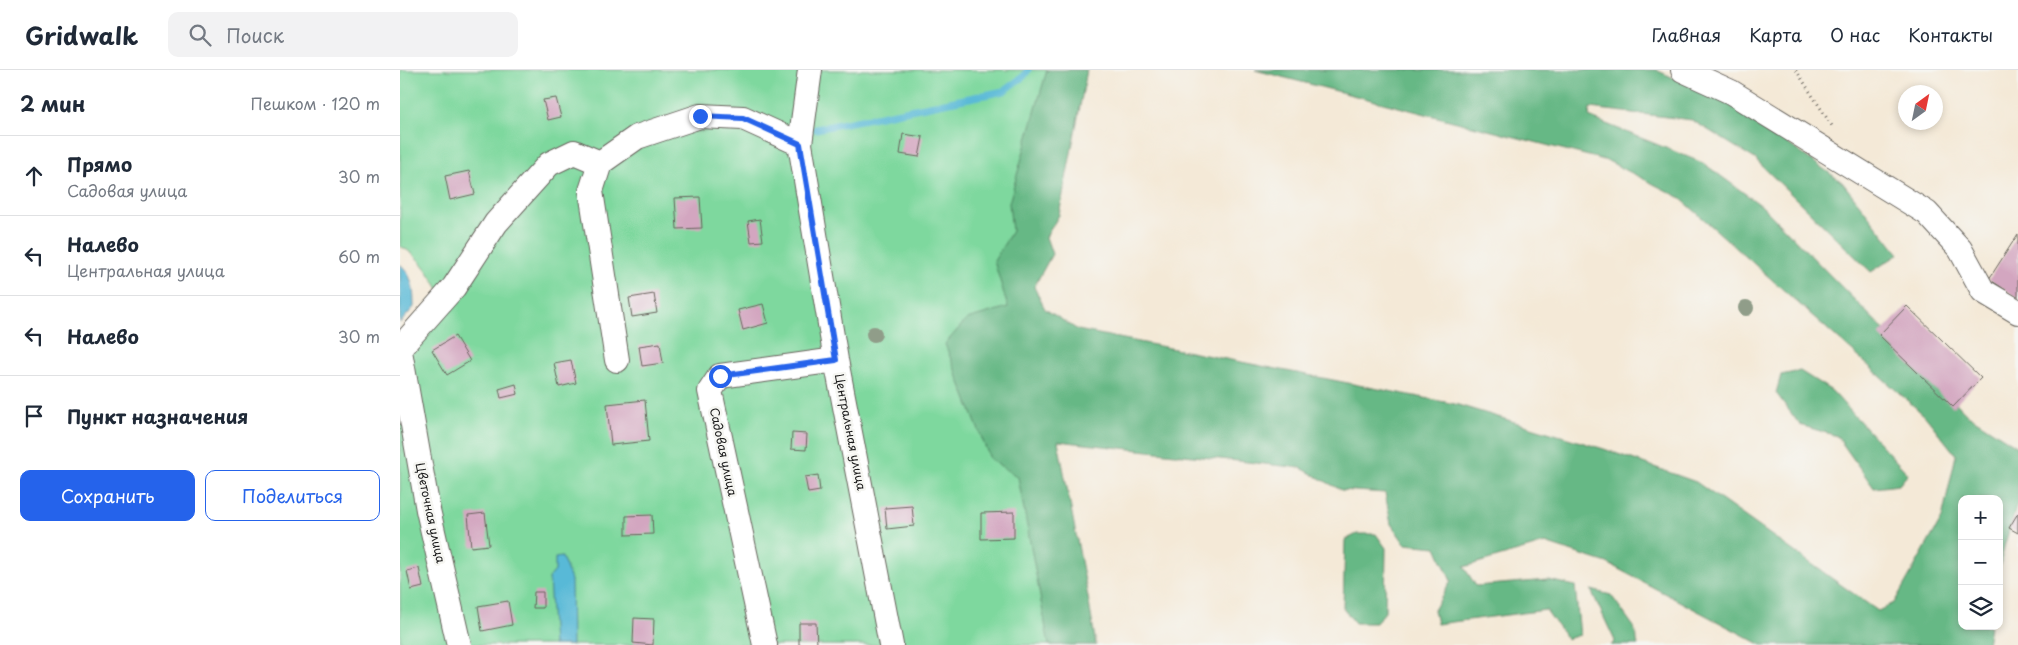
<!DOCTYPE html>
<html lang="ru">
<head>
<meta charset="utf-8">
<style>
	body { margin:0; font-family:"Playpen Sans",sans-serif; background:#f2f2f3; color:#1f2937 }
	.controls { position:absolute; right:15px; bottom:15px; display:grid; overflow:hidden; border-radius:10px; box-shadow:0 2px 8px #0003 }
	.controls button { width:45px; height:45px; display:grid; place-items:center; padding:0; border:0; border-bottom:1px solid #e0e1e3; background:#fff; color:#1f2937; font:25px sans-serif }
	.compass { position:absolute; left:1498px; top:15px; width:45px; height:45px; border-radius:50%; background:#fff; box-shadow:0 2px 8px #0003; rotate:33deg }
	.stop { position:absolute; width:15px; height:15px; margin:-11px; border:4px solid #2563eb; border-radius:50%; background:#fff }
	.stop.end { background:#2563eb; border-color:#fff; box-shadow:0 1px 5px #0008 }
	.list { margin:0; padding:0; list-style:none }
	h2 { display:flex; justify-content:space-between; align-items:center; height:65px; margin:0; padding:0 20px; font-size:21px }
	h2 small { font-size:16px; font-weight:400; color:#747a83 }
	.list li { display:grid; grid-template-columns:32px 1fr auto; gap:15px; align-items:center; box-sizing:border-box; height:80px; padding:0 20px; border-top:1px solid #e0e1e3 }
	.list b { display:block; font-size:19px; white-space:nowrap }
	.list p { margin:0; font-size:16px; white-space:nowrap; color:#747a83 }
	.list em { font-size:16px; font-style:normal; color:#747a83 }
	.actions { display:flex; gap:10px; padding:15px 20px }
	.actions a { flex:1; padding:11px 0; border:1px solid #2563eb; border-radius:10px; text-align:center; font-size:18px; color:#2563eb }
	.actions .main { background:#2563eb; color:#fff }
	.icon { flex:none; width:28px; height:28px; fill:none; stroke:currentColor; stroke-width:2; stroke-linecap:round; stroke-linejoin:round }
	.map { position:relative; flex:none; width:1618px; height:575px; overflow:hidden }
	header { display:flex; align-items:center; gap:30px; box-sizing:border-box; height:70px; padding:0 25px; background:#fff; border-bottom:1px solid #e0e1e3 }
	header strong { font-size:24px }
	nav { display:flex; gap:28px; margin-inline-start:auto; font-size:18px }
	.search { width:350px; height:45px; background:#f2f2f3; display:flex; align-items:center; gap:12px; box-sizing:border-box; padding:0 18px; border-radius:10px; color:#747a83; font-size:19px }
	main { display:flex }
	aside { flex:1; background:#fff }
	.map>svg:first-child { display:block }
</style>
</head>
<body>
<header>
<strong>Gridwalk</strong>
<div class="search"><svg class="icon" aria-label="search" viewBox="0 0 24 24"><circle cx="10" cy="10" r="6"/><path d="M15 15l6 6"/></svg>Поиск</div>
<nav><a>Главная</a><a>Карта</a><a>О нас</a><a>Контакты</a></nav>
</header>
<main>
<aside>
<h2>2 мин<small>Пешком · 120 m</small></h2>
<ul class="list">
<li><svg class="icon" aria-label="ahead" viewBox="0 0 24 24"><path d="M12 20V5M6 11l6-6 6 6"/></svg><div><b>Прямо</b><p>Садовая улица</p></div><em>30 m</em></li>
<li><svg class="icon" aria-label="left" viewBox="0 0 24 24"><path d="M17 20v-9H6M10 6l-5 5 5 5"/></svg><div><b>Налево</b><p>Центральная улица</p></div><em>60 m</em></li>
<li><svg class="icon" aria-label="left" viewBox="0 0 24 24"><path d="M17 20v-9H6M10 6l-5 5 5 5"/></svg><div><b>Налево</b></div><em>30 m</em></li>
<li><svg class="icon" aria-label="arrive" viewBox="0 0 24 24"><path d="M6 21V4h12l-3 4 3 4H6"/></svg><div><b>Пункт назначения</b></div></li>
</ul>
<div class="actions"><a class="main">Сохранить</a><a>Поделиться</a></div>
</aside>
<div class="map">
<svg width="1618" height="575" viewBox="0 0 1618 575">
	<rect width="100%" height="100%" fill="#f6f6f2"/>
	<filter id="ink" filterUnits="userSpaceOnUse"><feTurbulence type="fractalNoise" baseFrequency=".02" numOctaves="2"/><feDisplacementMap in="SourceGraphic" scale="10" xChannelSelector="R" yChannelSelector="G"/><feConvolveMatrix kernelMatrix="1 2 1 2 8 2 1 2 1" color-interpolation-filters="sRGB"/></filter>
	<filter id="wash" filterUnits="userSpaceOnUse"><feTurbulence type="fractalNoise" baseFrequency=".0096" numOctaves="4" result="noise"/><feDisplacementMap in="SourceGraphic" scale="20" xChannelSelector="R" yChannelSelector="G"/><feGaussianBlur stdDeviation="1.12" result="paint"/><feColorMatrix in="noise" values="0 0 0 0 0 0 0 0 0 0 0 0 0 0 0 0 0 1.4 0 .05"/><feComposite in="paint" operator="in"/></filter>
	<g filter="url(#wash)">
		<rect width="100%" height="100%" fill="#f4e9d7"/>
		<path fill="#7ed89e" stroke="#4d7a5d" d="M0,0H649L624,126L660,575H0V288L49,236C36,215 23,187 0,176Z"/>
		<path fill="#66b885" stroke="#416a50" d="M647,0H687L659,145L646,167L652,184L634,217L645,239L678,260L1055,334L1204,379L1296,412L1478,541L1494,533L1542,448L1556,385L1525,346L1279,127L1208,91L855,0H1256L1333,35L1442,112L1499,184L1471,202L1355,89L1292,50L1190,38L1189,47L1303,93L1362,136L1568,345L1618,377V431L1604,477L1599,503V429H1562V556H1590L1587,574L1589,575H1362L1207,493L1145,473L1064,497L1076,516L1148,510L1175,516L1180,565L1167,569L1146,540L1037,554L1034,540L1051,511L1036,477L1005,474L991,454L985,423L941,420L901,398L658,371L688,527L696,575H649L618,407L590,389L545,274L567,249L608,237L594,191L612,161L609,133Z
			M1400,301L1432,321L1508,404L1499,415L1474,418L1437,366L1400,355L1376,323L1381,305Z
			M957,464H976L986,478L985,542L976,553H955L943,538L945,470Z
			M1191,520L1211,525L1234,557L1238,575H1211L1215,571Z"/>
		<path fill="#58b9d7" stroke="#3a6a7a" d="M0,194C13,205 14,222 14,237L0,253Z
			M162,487L171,510L172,575H153L149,508L155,501V488Z"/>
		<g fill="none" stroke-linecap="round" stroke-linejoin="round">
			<path stroke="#58b9d7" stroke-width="7" d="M416,59L604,21L624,6L628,0"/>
		</g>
		<g id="blocks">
			<path fill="#d3a6c0" d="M156,28L161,47L148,50L143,30Z
				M503,64L523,67L519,87L500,84Z
				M69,101L75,124L50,130L45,106Z
				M300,127L302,158L277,159L275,128Z
				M360,149L363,171L351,172L348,151Z
				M1618,164V228L1589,209Z
				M254,224L257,243L232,247L229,228Z
				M363,234L368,253L343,260L338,240Z
				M1507,236L1581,308L1553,337L1479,265Z
				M55,266L70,291L47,305L32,280Z
				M260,273L263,293L242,296L239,276Z
				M171,290L176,313L159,317L154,293Z
				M116,314L118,324L101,328L99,319Z
				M245,330L249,371L211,375L207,334Z
				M392,363L407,364L406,380L391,379Z
				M418,405L420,421L408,423L405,407Z
				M512,436L514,456L487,459L485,438Z
				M614,442V468L581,469V443Z
				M85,443L89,475L71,477L68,445Z
				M1618,443V463L1609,458Z
				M252,445L253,464L226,465V446Z
				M19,498L23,517L11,520L7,501Z
				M134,522H143V538H133Z
				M108,531L112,555L82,561L78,536Z
				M234,548L254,549L253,575L233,573Z
				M399,553H416L417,575H399Z"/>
		</g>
	</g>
	<g filter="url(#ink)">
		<use href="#blocks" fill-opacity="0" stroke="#68645d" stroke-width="1"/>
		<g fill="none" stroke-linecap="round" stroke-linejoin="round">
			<g stroke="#68645d" stroke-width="26">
				<path id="minor" d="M410,0L400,74L436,290L491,575
					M1283,0L1331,22L1527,143L1560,179L1583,221L1618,242
					M200,93L191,121L217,290
					M0,278L54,217L96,153L149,94L174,82L200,93L237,67L300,46L343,48L400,74
					M0,281L28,440L59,575
					M365,575L310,321L320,306L436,290"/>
			</g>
			<path stroke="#68645d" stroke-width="3" stroke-dasharray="1 4" stroke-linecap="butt" d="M1396,0L1432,56"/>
			<use href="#minor" stroke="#fff" stroke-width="24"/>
		</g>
		<g fill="#909d89">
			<circle cx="1346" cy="238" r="8"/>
			<circle cx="474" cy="264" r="8"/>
		</g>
	</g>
	<g fill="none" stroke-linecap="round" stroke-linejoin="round" filter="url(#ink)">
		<path stroke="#2563eb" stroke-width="6" d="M300,46L343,48L400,74L436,290L320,306"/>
	</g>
	<g text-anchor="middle" stroke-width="5" stroke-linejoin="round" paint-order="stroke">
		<g font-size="12" fill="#1c1c1c" stroke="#f6f6f2">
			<text transform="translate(450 362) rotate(79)" y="4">Центральная улица</text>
			<text transform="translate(323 382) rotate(78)" y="4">Садовая улица</text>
			<text transform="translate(30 443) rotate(78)" y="4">Цветочная улица</text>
		</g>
	</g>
</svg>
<div class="controls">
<button>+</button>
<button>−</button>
<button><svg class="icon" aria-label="layers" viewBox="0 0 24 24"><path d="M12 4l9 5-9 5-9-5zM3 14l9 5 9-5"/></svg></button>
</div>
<svg class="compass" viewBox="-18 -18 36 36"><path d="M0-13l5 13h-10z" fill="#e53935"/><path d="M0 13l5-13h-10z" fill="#747a83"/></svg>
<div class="stop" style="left:320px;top:306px"></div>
<div class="stop end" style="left:300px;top:46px"></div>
</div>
</main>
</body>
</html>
